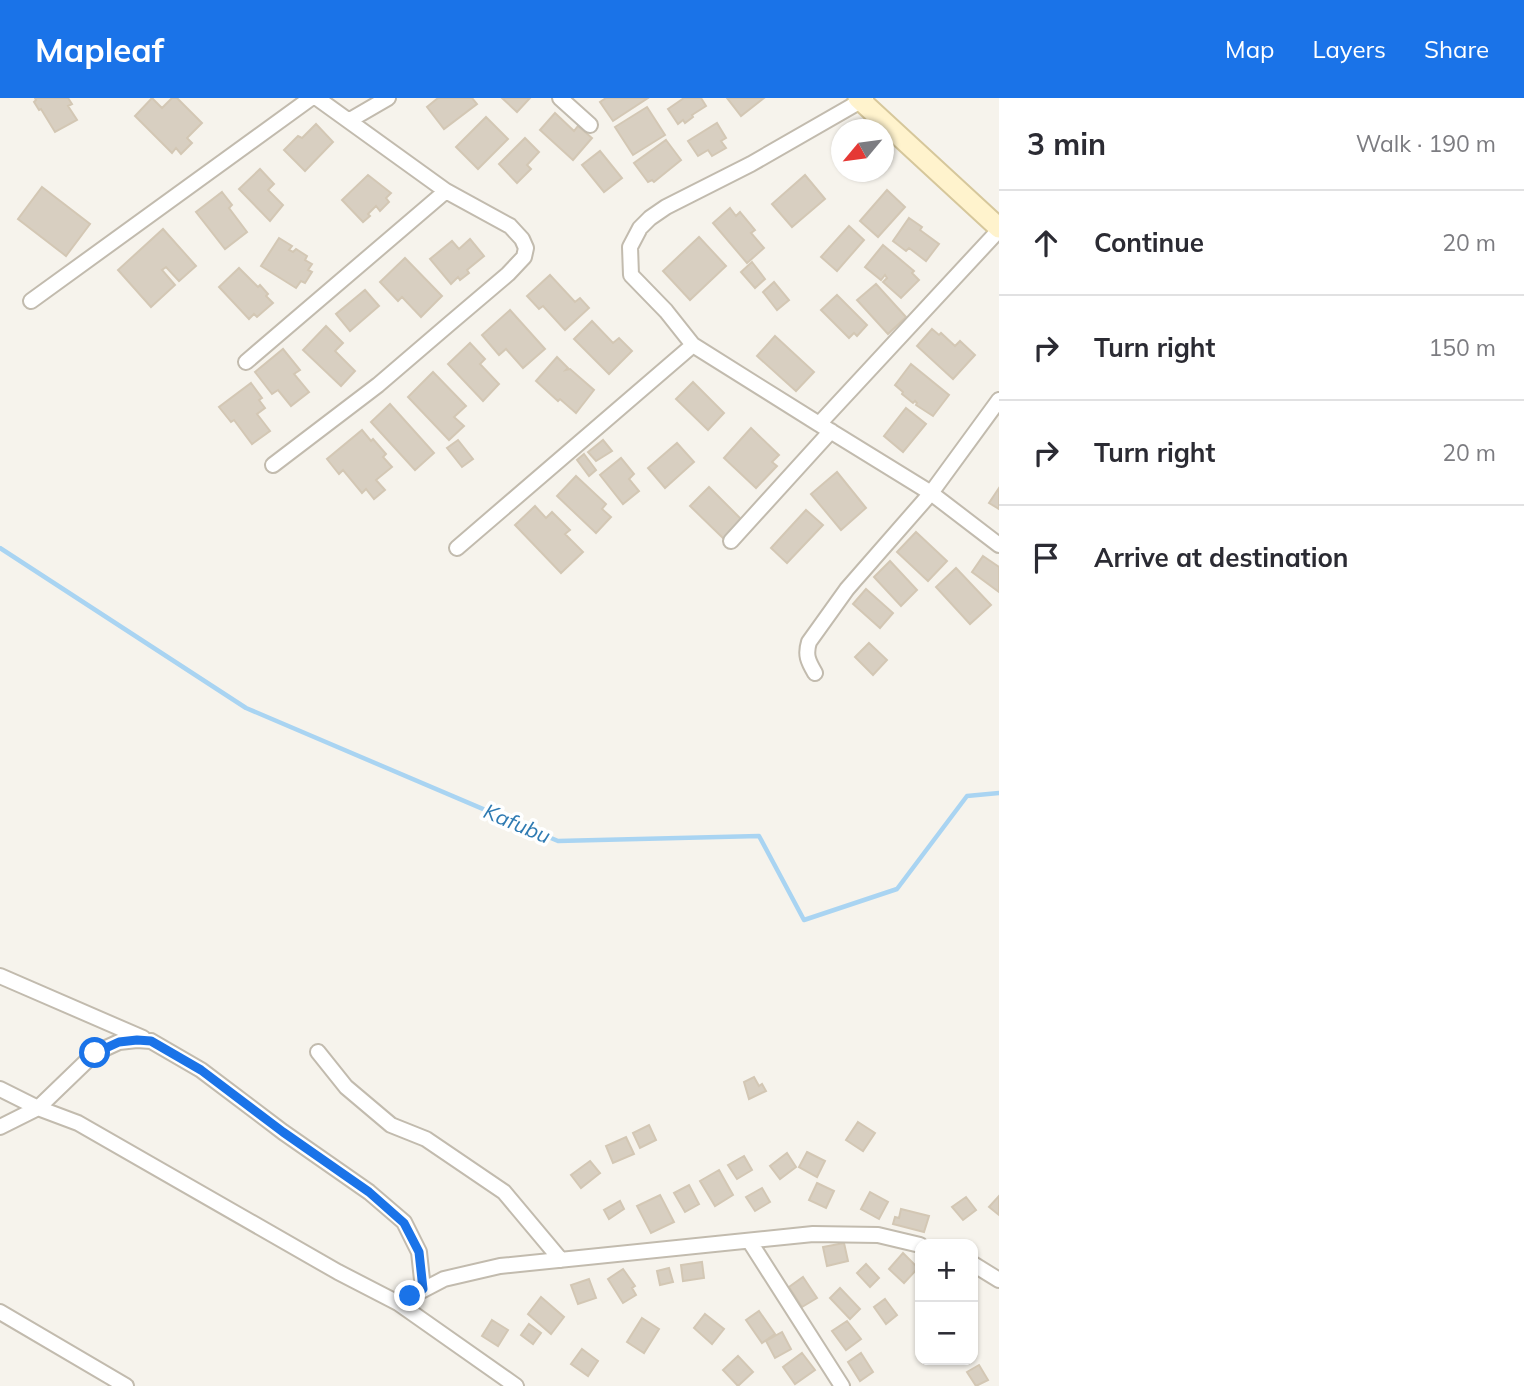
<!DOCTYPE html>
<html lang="en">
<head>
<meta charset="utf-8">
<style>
	body { margin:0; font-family:Mulish,sans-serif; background:#f7f7f7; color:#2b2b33 }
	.controls { position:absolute; right:21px; bottom:21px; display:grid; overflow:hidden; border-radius:14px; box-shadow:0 2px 5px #0004 }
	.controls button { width:63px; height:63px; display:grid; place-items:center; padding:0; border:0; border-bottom:2px solid #e1e1e2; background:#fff; color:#2b2b33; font:35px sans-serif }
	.compass { position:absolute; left:831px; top:21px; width:63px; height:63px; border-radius:50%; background:#fff; box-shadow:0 2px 5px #0004; rotate:241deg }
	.stop { position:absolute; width:21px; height:21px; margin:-16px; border:5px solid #1a73e8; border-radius:50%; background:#fff }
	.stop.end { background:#1a73e8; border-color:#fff; box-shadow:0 2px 7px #0008 }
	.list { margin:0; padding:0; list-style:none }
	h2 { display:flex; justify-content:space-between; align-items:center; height:91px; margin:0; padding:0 28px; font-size:30px }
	h2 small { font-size:23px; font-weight:400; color:#7c7c81 }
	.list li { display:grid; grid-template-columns:46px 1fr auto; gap:21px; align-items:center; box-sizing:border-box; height:105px; padding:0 28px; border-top:2px solid #e1e1e2 }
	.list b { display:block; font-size:26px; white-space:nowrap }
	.list em { font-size:23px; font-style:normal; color:#7c7c81 }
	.icon { flex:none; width:38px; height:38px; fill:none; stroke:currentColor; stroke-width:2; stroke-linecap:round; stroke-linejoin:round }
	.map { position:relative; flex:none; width:999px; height:1288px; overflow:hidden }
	header { display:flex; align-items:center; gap:42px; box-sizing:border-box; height:98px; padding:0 35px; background:#1a73e8; color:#fff }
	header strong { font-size:33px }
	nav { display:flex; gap:38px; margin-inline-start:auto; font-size:24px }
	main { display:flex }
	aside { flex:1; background:#fff }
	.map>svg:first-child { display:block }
</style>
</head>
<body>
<header>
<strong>Mapleaf</strong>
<nav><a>Map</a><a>Layers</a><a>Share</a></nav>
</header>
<main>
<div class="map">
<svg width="999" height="1288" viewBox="0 0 999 1288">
	<rect width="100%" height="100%" fill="#f6f3ec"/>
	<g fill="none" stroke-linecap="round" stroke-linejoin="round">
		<path stroke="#a9d4f2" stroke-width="4.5" d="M0,450L246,610L558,743L759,738L804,822L897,791L967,698L999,695"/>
	</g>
	<path fill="#d8cfc1" stroke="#d3c7b4" stroke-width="2" d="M35,0H68L72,6L68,8L77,22L55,34L41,11L39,12L34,4L36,2Z
		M152,0L162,10L172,0H177L202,25L187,40L192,45L181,56L176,50L172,55L135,18Z
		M438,0H472L477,6L444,31L427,9Z
		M502,0H530L517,14Z
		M606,0H648L613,23L600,4Z
		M684,0H701L706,8L692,17L693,19L685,25L683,22L678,26L668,11Z
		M727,0H764L741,18Z
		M647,9L665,37L633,57L615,29Z
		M555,15L574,33L578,28L592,40L573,62L540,32Z
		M486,19L508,41L478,71L456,49Z
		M717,25L726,40L721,43L726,50L712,58L708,52L698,58L688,43Z
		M316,26L333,44L305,73L284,52L298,38L302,40Z
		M525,40L539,54L527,67L531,71L517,85L499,66Z
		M666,42L681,62L654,84L652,82L648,84L634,65Z
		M600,53L622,80L604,94L582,67Z
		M260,71L274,86L268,92L283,107L270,123L239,91Z
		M368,77L391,95L386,100L389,104L380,113L376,108L368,116L370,118L363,124L342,102Z
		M805,77L825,101L792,129L772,106Z
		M42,89L90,126L66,158L18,121Z
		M887,92L905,109L878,139L860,123Z
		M222,94L232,107L229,110L247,134L225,151L196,114Z
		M730,110L736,118L740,114L755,132L751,135L764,150L747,165L713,125Z
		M909,120L922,129L920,132L939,146L926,163L909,150L906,153L893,143Z
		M849,128L864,142L837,173L821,159Z
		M163,131L196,168L179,183L166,169L162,172L175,187L151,209L118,172Z
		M699,139L726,168L690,202L663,173Z
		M279,140L292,148L289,152L293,154L296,151L307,158L305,162L312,166L308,172L312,174L305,185L301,183L296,190L261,168Z
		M470,141L484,158L467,172L469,175L460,182L458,179L451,186L430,161L452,143L459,151Z
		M883,147L914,173L912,175L919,182L901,200L883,184L887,180L885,177L881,182L865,169Z
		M405,160L442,198L421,219L402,199L398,203L380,184Z
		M752,164L765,181L755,190L741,174Z
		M239,170L258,189L260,187L268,196L266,198L273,205L257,219L254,216L249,221L219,189Z
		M550,177L575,204L580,200L589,210L565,232L543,208L539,211L527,198Z
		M774,184L789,202L777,212L763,194Z
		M876,186L906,219L888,236L857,202Z
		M365,192L379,208L350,233L336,216Z
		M837,197L867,227L857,238L854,235L849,240L821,212Z
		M510,212L545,251L523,270L506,251L499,257L482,237Z
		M592,223L613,245L619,240L632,253L609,276L574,241Z
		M326,228L343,245L335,253L355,273L341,288L303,252Z
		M932,231L939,237L941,235L955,248L960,243L975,257L953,281L917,248Z
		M775,238L814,274L796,293L757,258Z
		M470,245L485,261L480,266L499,286L483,303L448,266Z
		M283,251L300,272L294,276L309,294L291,308L278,292L272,296L255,274Z
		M557,259L568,270L566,272L570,271L594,292L576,315L560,301L558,303L536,283Z
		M911,266L949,297L933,318L916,307L917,305L915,303L913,305L902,296L903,294L895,287Z
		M433,274L466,308L454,319L464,328L449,342L408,299Z
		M693,284L724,315L708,332L676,301Z
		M251,285L262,300L259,302L265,310L257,316L270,333L252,346L234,322L231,324L219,309Z
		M390,306L434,355L415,372L371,324Z
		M906,310L926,326L903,354L884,338Z
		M751,330L779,357L772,364L777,368L756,390L724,360Z
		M362,332L371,343L373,341L386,356L383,359L392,369L376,382L385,392L374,401L366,391L362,395L343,372L339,376L327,361Z
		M458,342L473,361L462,369L447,350Z
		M603,342L612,353L596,363L588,354Z
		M677,345L694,364L665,390L648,370Z
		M584,356L596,372L589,378L577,362Z
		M621,360L634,376L629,381L639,393L623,406L600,377Z
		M837,374L866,410L841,432L811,396Z
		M576,378L606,406L602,411L611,419L596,435L557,398Z
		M709,389L742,422L724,441L690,408Z
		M999,390V411L989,405Z
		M535,408L546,420L552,414L570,432L565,436L583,454L561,475L515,427Z
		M806,412L823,427L787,465L771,450Z
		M916,434L947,463L928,483L897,454Z
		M983,458L999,469V494L972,474Z
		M890,463L917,492L901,508L874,479Z
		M956,470L991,507L970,526L936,489Z
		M866,491L893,515L880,530L853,506Z
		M869,545L887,562L873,577L855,559Z
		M754,979L759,988L762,986L766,993L749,1001L744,984Z
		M858,1024L875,1035L863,1053L846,1042Z
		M649,1027L656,1042L640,1050L633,1035Z
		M626,1039L634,1056L613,1065L606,1048Z
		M807,1054L825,1063L817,1079L799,1069Z
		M787,1055L796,1069L780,1081L770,1068Z
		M744,1058L752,1072L737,1081L728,1067Z
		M590,1063L600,1075L581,1090L571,1077Z
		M719,1072L733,1097L715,1108L700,1083Z
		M817,1085L834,1093L826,1110L809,1102Z
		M689,1087L699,1106L685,1114L674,1095Z
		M762,1090L770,1104L755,1113L746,1099Z
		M870,1094L888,1104L879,1121L861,1111Z
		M660,1097L674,1124L651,1135L637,1108Z
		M999,1098V1117L989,1109Z
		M966,1099L976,1112L963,1122L952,1109Z
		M620,1103L624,1111L609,1121L604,1112Z
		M901,1111L929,1118L924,1134L893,1126L895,1119L899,1120Z
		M844,1145L848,1163L827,1168L823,1149Z
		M903,1155L918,1170L904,1185L889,1171Z
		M702,1164L704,1180L683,1183L681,1167Z
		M866,1166L879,1180L870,1189L857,1175Z
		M669,1170L673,1184L660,1187L657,1173Z
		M623,1171L635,1188L632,1190L636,1197L623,1205L608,1181Z
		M803,1179L817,1200L802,1209L789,1189Z
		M589,1181L596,1200L578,1206L571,1187Z
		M840,1190L860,1211L850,1221L830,1200Z
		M541,1199L564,1219L551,1236L528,1216Z
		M885,1201L897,1217L886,1226L874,1209Z
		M759,1213L775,1236L762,1245L746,1222Z
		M705,1216L724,1231L712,1246L694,1230Z
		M642,1220L659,1231L644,1255L627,1244Z
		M492,1222L508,1232L498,1248L482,1238Z
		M847,1223L861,1241L846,1252L832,1233Z
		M529,1226L541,1235L533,1246L521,1237Z
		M782,1234L791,1251L775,1260L766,1243Z
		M582,1251L598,1263L588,1278L571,1266Z
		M802,1255L815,1272L795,1286L783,1269Z
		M861,1255L873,1274L860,1283L848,1264Z
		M738,1258L753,1274L738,1288L723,1272Z
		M979,1267L988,1282L976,1288L967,1274Z"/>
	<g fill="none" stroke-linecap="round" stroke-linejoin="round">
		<g stroke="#c2bbae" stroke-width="18">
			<path id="street" d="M560,0L590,27
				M866,0L751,66L666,109L650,120L640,130L630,149L631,177L666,213L693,247L819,326L999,132
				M350,22L388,0
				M31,203L311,0
				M246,264L446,93
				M819,326L931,395L999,447
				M273,367L378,287L448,227L508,176L524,159L526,150L522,141L510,128L446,93L317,0
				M731,443L831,333
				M457,450L693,247
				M815,575C808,563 805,557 809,544L847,491L931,395L999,302
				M0,878L143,940
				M318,954L346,989L391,1027L426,1041L504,1094L561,1162
				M0,991L38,1010L95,955L119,944L137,942L151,943L201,972L283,1034L369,1094L404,1124L419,1154L423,1191
				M0,1029L38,1010L78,1025L338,1174L398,1205L516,1288
				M750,1144L842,1288
				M973,1166L999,1182
				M398,1205L444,1181L500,1168L813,1136L878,1137L920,1147
				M0,1214L126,1288"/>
		</g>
		<g stroke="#d6c79b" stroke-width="23">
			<path id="secondary" d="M858,0L999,130"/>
		</g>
		<use href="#street" stroke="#fff" stroke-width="14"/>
		<use href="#secondary" stroke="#fff3cd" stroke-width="19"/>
	</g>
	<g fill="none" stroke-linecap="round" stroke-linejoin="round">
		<path stroke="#1a73e8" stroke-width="9" d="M95,955L119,944L137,942L151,943L201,972L283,1034L369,1094L404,1125L419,1154L423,1191L410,1198"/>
	</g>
	<g text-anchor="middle" stroke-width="7" stroke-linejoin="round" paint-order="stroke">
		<g font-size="21" font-style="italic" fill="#2e7ab2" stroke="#fff">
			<text transform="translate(517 726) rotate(23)" y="7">Kafubu</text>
		</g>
	</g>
</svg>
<div class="controls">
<button>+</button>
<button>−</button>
</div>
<svg class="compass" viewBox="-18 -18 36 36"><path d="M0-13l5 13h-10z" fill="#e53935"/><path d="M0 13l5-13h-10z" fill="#7c7c81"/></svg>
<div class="stop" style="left:95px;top:955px"></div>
<div class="stop end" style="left:410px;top:1198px"></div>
</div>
<aside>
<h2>3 min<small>Walk · 190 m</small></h2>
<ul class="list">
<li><svg class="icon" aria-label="ahead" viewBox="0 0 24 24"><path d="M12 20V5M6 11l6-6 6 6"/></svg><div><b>Continue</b></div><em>20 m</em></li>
<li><svg class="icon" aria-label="right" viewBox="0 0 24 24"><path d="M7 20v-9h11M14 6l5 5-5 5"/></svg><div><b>Turn right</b></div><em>150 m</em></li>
<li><svg class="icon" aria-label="right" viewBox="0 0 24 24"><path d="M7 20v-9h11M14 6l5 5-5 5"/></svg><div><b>Turn right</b></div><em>20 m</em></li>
<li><svg class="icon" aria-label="arrive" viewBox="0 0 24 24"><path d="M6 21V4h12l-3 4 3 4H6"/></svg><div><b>Arrive at destination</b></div></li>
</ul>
</aside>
</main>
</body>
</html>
